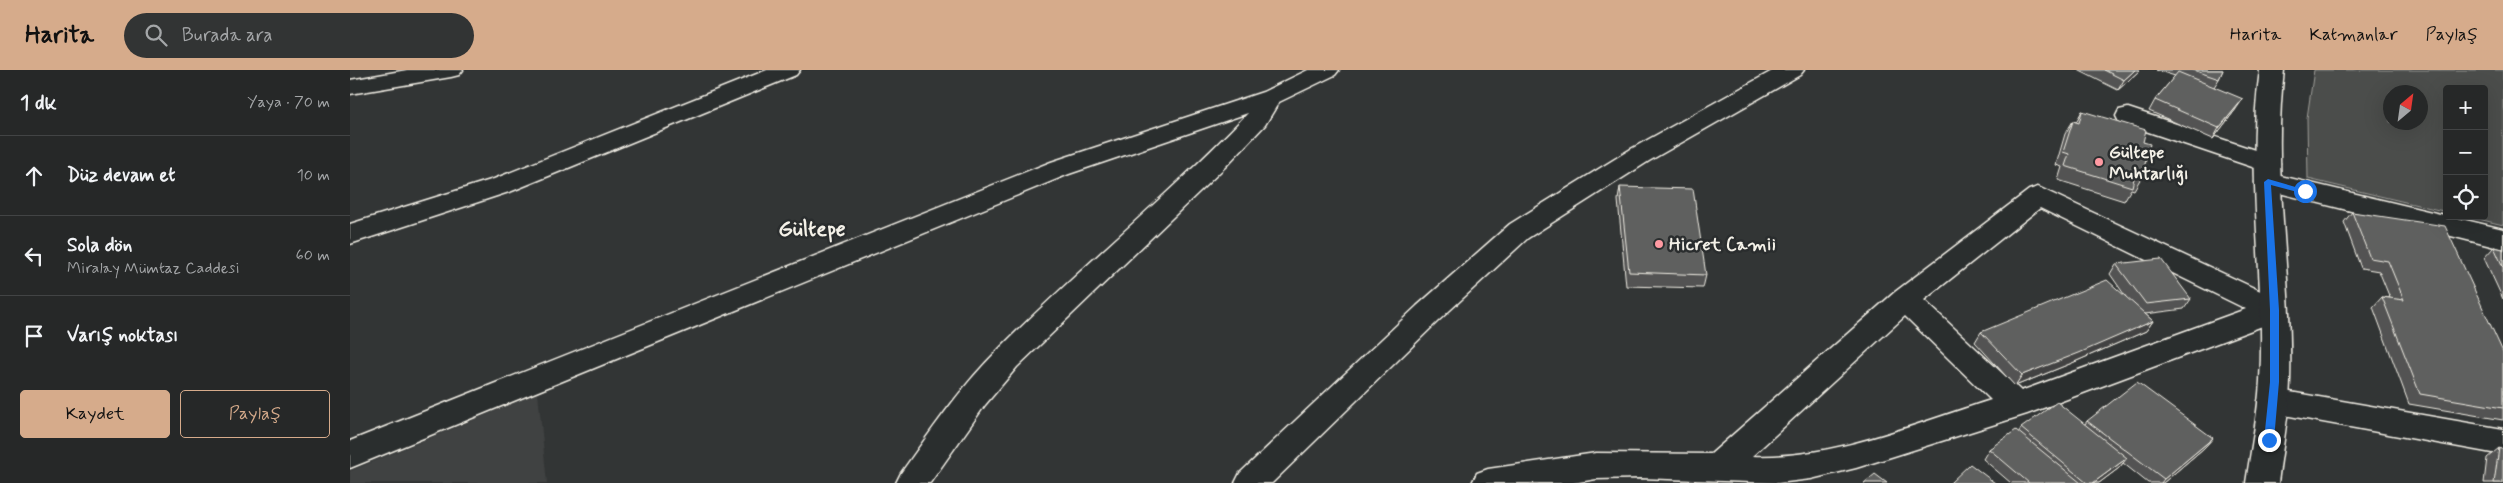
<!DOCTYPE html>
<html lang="tr">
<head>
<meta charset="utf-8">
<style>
	body { margin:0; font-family:Mynerve,sans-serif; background:#323434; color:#f1f3f6 }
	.controls { position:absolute; right:15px; top:15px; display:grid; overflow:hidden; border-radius:5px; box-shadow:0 5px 20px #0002 }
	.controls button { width:45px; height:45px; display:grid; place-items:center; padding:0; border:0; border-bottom:1px solid #424445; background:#262828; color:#f1f3f6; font:25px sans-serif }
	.compass { position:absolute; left:2033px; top:15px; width:45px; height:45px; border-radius:50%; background:#262828; box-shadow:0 5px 20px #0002; rotate:29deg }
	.stop { position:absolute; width:15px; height:15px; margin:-11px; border:4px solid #1a73e8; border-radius:50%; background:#fff }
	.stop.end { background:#1a73e8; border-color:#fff; box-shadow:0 1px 5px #0008 }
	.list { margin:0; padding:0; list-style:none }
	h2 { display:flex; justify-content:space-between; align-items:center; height:65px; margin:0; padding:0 20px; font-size:21px }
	h2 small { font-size:16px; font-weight:400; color:#a4a6a8 }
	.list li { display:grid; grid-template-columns:32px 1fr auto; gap:15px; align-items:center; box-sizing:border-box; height:80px; padding:0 20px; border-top:1px solid #424445 }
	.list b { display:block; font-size:19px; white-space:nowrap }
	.list p { margin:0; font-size:16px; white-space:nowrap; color:#a4a6a8 }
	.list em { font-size:16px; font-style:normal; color:#a4a6a8 }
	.actions { display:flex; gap:10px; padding:15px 20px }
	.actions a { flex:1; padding:11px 0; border:1px solid #d6ab8b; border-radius:5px; text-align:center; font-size:18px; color:#d6ab8b }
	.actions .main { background:#d6ab8b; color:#111 }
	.icon { flex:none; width:28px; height:28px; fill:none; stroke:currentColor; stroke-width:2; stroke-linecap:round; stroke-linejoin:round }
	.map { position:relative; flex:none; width:2153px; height:413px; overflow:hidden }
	header { display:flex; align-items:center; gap:30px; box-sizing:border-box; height:70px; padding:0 25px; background:#d6ab8b; color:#111 }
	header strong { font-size:24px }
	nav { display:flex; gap:28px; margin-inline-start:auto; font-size:18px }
	.search { width:350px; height:45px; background:#323434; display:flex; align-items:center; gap:12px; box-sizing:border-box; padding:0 18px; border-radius:28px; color:#a4a6a8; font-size:19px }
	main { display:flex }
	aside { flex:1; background:#262828 }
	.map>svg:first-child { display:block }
</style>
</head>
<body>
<header>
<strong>Harita</strong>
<div class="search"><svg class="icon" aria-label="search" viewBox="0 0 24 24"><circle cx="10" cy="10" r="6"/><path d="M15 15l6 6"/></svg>Burada ara</div>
<nav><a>Harita</a><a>Katmanlar</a><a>Paylaş</a></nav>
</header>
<main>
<aside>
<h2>1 dk<small>Yaya · 70 m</small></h2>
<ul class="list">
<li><svg class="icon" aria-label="ahead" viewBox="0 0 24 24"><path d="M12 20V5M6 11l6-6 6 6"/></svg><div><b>Düz devam et</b></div><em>10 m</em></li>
<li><svg class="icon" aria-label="left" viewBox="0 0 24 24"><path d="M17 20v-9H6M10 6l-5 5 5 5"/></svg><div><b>Sola dön</b><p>Miralay Mümtaz Caddesi</p></div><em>60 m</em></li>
<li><svg class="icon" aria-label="arrive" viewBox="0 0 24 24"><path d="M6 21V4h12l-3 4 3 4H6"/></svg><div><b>Varış noktası</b></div></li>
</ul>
<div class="actions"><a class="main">Kaydet</a><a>Paylaş</a></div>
</aside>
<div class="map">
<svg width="2153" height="413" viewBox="0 0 2153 413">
	<rect width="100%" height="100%" fill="#323535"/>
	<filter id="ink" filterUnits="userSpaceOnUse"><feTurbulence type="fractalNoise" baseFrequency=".02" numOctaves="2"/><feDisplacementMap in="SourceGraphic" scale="10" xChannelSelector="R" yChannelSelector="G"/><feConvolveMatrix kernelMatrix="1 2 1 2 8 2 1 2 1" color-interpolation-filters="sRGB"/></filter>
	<g filter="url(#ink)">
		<path fill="#404242" d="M188,323L197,413H0V401Z"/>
		<path fill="#4b4d4c" stroke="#a09f9a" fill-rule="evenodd" d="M1964,0H2153V155L2116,146H2134V19H2097V142L1958,109L1957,48ZM2040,22H2070V52H2040Z"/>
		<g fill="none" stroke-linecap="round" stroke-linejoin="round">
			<g stroke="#f4f1e8" stroke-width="3">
				<path id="minor" d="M57,0H113L109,5L101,7L0,24V10Z
					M417,0H450L446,5L162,121L0,174V154L144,109Z
					M958,0H989L985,5L929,32L915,55L876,96L667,297L635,335L580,413H546L551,403C581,361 610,318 647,281C728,199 818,127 898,43L719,104L0,398V371L701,92L913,22Z
					M1424,0H1454L1450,5L1299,91L1178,168L1087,252L922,413H885L890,403L1067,236L1160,154L1281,79Z
					M1778,38L1926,87L1930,93L1926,99L1917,102L1769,52L1766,46L1769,40Z
					M1918,103L2153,159V179L1909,118L1905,112L1909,106Z
					M1688,117L1934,232L1938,240L1934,248L1677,344L1506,398L1461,409L1428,413L1291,408L1246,409L1223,413H1122L1127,403L1138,399L1246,383L1361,384L1545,222L1679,120ZM1690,138L1896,239L1671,321L1574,230ZM1555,246L1641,330C1564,354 1484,389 1402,386Z
					M1923,319L2153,359V385L1923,343L1912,340L1908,331L1912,322Z"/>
			</g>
			<g stroke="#f4f1e8" stroke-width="3">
				<path id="major" d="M1910,0H1934C1921,103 1943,207 1940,311C1939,345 1932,379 1928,413H1896C1901,379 1908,345 1910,311C1916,207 1895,103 1910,0Z"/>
			</g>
			<use href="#minor" fill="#2a2d2e" fill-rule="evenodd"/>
			<use href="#major" fill="#2a2d2e" fill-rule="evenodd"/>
		</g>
		<path fill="#525352" stroke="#f4f1e8" d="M1728,0H1790L1768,20Z
			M1806,0H1873L1869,9L1864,17L1886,39L1863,69L1799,41L1805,30L1825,6Z
			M1732,41L1793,72L1792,106L1784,120L1781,119L1774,131L1708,110L1712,97L1706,95L1715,64L1723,51L1726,52Z
			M1270,117L1356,205L1353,218L1276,216L1268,130Z
			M2002,142L2153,282V350L2059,334L2023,237L2032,227L2040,228L2029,201L2011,198L1994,152Z
			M2144,177L2153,179V229L2134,188Z
			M1766,194L1841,229L1834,239L1795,244L1803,251L1796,261L1722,293L1665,316L1625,272L1631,262L1776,227L1760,204Z
			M1737,351L1863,368L1854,378L1813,413H1798L1773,393L1769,398L1749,413H1661L1633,389L1639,379L1669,362L1671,358L1735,354Z
			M2149,378L2153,413H2134L2137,388Z"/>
		<path fill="#424342" stroke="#f4f1e8" d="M1785,0H1790L1768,20L1774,10Z
			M1893,29L1886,39L1863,69L1869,58Z
			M1803,251L1796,261L1722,293L1665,316L1672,305Z
			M1863,368L1854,378L1813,413H1811L1814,409Z
			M1777,388L1769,398L1749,413H1743Z"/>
		<path fill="#5f605f" stroke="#f4f1e8" d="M1754,0H1785L1774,10Z
			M1843,0H1873L1869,9Z
			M1828,2L1893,29L1869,58L1805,30Z
			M1732,41L1796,60L1793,72L1800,74L1792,106L1785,104L1782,117L1715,96L1719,84L1713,82L1723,51L1729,53Z
			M1270,117L1343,119L1356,205L1279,202Z
			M2002,142L2095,156L2153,282V338L2070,324L2032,227L2054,230L2038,191L2020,188Z
			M2144,177L2153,179V197Z
			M1811,189L1841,229L1796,234L1766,194Z
			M1757,210L1803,251L1729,283L1672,305L1631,262Z
			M1787,312L1863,368L1814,409L1737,351Z
			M1707,332L1777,388L1743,413H1737L1671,358Z
			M1666,360L1731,413H1679L1639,379Z
			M2149,378L2153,380V413H2144Z
			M1620,394L1645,413H1600Z
			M1525,404L1537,413H1514Z"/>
	</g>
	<path fill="#1a73e8" d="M1918,109L1959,121L1955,124L1921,115L1929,240V312L1924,370L1919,374L1914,370L1920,312V240L1914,112Z"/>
	<g fill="#ff9aa2" stroke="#2a2d2e" stroke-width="2">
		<circle cx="1749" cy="92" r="5"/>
		<circle cx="1309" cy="174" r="5"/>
	</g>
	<g text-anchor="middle" stroke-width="5" stroke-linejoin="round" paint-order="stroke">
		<g font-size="18" font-weight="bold" fill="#f4f1e8" stroke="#2a2d2e" text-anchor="start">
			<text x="1759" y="88">Gültepe<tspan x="1759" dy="21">Muhtarlığı</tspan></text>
			<text x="1319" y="180">Hicret Camii</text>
		</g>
		<g font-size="22" font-weight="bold" fill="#f4f1e8" stroke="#2a2d2e">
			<text x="462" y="166">Gültepe</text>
		</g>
	</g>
</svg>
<div class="controls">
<button>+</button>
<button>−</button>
<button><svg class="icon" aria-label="locate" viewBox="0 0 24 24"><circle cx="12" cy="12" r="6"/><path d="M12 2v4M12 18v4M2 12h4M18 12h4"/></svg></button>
</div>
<svg class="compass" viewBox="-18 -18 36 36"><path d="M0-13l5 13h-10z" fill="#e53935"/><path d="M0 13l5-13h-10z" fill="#a4a6a8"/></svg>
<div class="stop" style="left:1955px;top:121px"></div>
<div class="stop end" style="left:1919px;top:370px"></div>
</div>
</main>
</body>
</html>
